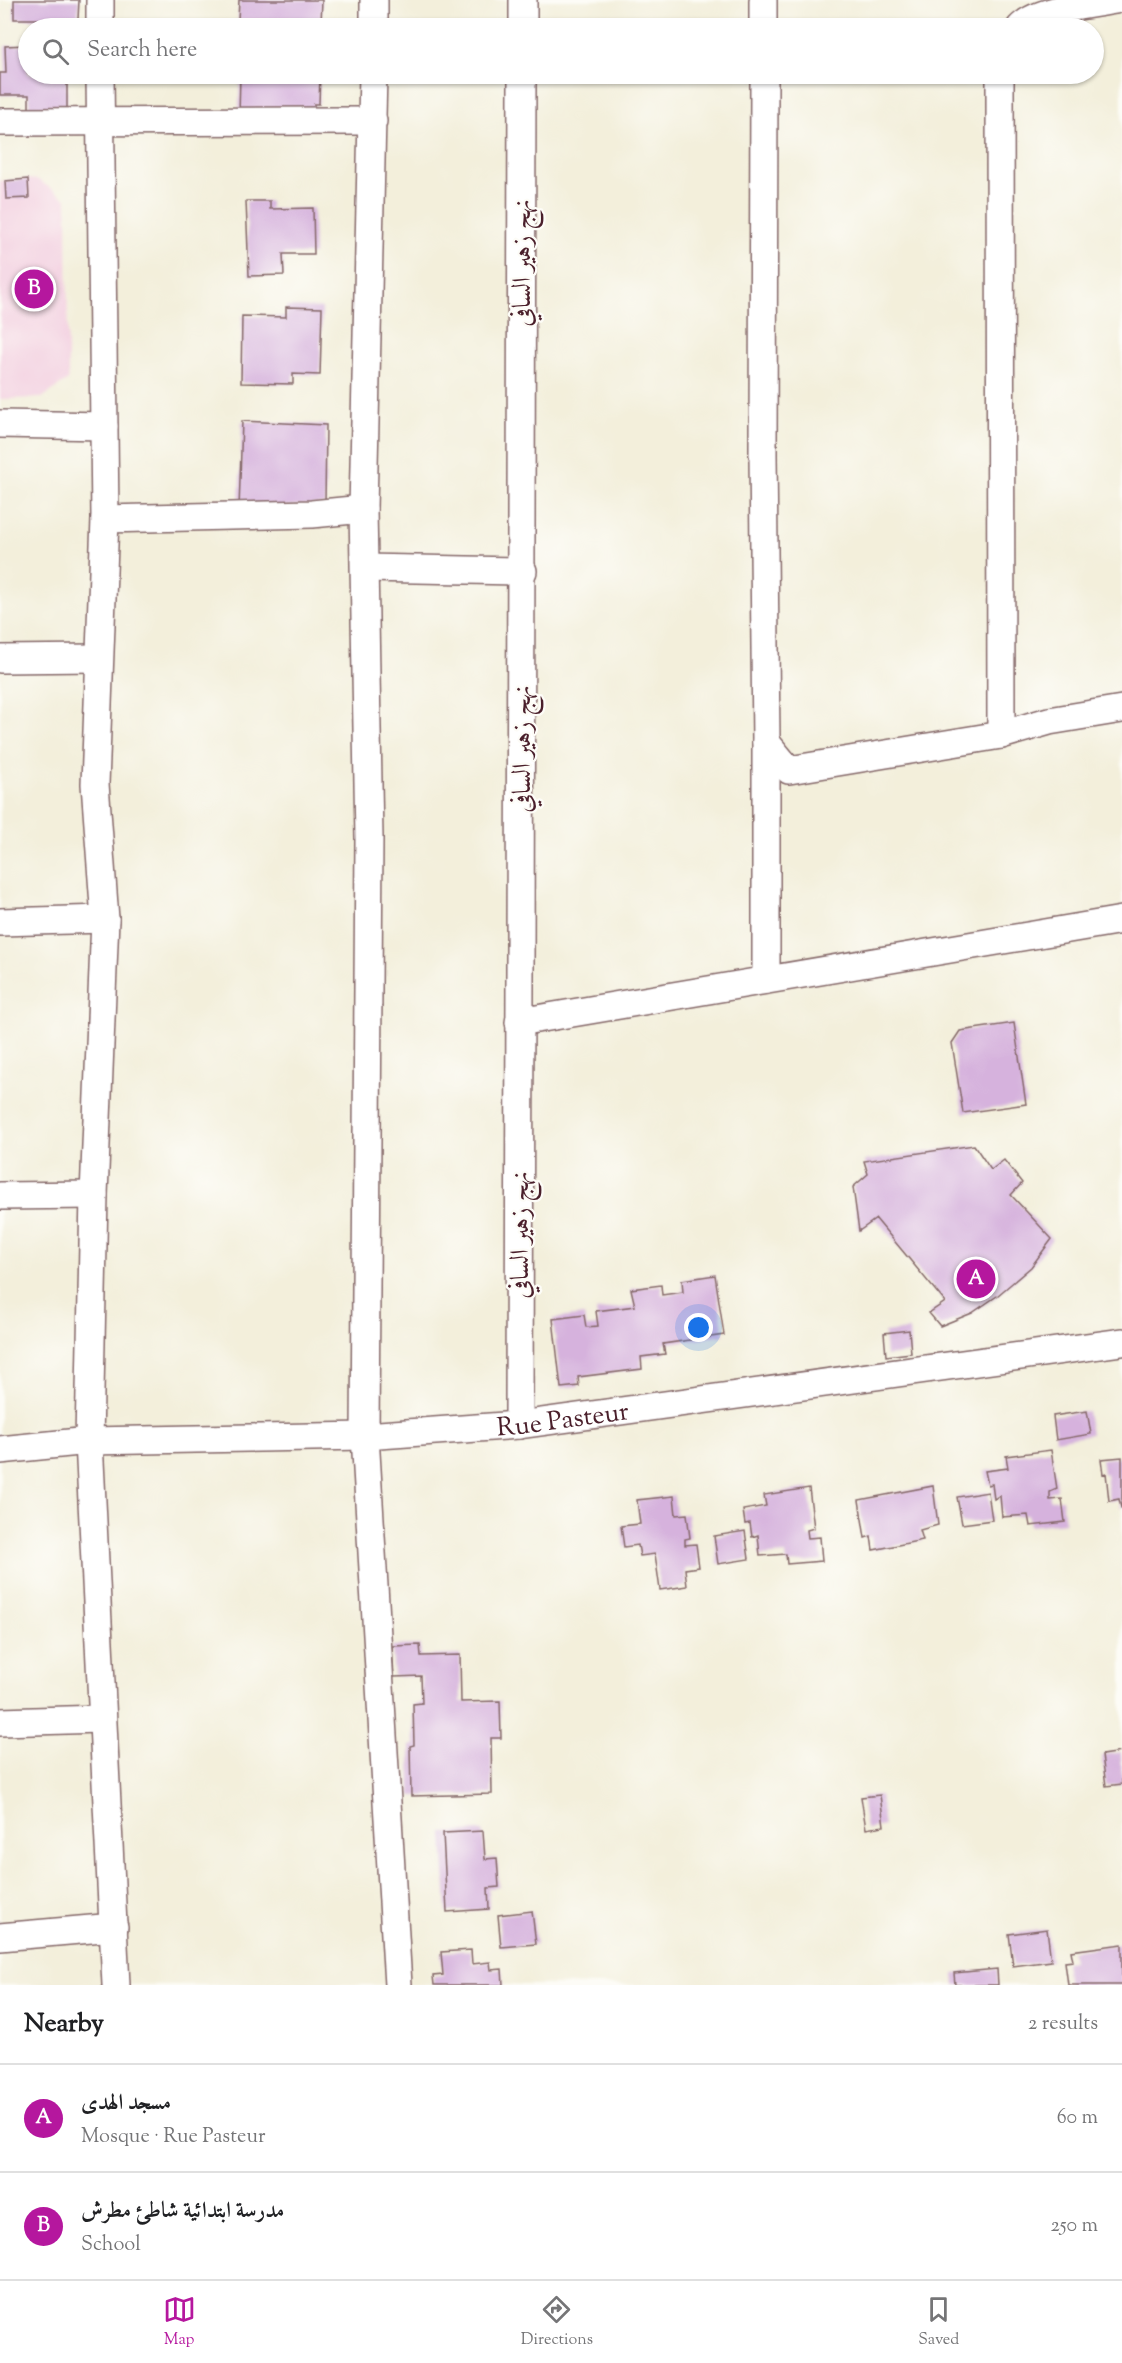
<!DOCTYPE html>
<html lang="en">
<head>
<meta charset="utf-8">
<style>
	body { margin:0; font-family:"Sorts Mill Goudy",Amiri,serif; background:#f6f6f6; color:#202124 }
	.you { position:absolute; left:699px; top:1328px; width:21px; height:21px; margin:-15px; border:4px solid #fff; border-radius:50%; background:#1a73e8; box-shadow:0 0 0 9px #1a73e833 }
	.badge { display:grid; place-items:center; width:39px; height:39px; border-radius:50%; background:#b5179e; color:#fff; font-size:20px; font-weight:700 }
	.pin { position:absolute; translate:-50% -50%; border:3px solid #fff; box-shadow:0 2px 6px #0006 }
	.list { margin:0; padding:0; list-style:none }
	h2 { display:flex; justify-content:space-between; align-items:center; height:78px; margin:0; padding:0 24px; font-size:26px }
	h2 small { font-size:20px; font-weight:400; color:#757577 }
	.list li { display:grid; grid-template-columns:39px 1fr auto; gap:18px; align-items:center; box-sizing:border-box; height:108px; padding:0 24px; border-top:2px solid #e0e0e0 }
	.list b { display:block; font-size:22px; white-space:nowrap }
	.list p { margin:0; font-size:20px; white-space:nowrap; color:#757577 }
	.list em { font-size:20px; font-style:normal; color:#757577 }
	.icon { flex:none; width:33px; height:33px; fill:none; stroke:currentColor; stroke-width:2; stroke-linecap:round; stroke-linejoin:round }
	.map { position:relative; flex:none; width:1122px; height:1985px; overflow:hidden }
	.search { position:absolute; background:#fff; box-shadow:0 2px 4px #0004; left:18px; right:18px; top:18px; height:66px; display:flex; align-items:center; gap:15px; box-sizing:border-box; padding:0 21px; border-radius:33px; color:#757577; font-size:22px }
	.sheet { height:294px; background:#fff }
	nav { display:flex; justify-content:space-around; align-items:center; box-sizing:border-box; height:84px; border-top:2px solid #e0e0e0; background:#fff; font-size:16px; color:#757577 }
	nav a { display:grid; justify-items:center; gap:3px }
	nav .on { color:#b5179e }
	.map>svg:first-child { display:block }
</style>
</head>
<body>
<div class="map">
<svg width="1122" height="1985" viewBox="0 0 1122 1985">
	<rect width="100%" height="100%" fill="#fdfcf7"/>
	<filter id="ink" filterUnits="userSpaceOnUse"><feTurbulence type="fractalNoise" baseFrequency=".0167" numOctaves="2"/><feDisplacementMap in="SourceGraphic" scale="12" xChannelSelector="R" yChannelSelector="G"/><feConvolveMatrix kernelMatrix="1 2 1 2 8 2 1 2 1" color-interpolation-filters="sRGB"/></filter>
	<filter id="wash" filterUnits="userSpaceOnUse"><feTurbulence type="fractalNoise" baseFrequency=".008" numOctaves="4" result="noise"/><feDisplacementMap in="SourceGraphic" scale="24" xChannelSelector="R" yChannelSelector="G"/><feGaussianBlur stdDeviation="1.35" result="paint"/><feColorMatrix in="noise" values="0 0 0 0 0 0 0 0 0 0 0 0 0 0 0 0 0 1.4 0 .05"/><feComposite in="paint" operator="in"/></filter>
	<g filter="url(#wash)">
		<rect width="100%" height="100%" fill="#f3efdb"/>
		<path fill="#f3cfe0" d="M28,179L38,180L67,199L68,380L42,398L0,399V181Z"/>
		<g id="blocks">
			<path fill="#d6b2dd" d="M14,0H79L78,19H14Z
				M239,0H322L321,23L238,20Z
				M26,36H28V74H67V108L29,109V95H0V73H6L5,46L26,45Z
				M240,74H320L319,104H314V117L239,116Z
				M28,179L29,198L6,199L5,181Z
				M246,201H270V209L313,208L314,254H283L284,275L249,276Z
				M286,307L322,308L320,375L293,374V384L241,383L242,316L286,317Z
				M242,421L326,425L325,504L239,509Z
				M1014,1023L1026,1104L963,1113L952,1043L960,1031Z
				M974,1145L991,1170L1004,1160L1022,1183L1011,1195L1052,1239L1031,1267L997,1296L972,1313L940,1326L929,1313L945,1302L876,1219L859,1231L853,1187L868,1174L864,1161Z
				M715,1275L724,1335L663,1344L665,1354L641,1357L642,1369L578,1377L579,1386L561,1388L553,1319L584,1315L586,1327L598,1326L596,1311L635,1306L631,1289L661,1285L662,1295L683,1292L682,1280Z
				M909,1330L911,1353L886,1356L884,1333Z
				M1087,1411L1091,1434L1056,1440L1053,1416Z
				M1051,1450L1057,1489L1050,1492V1500L1062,1499L1065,1522L1030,1526L1028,1515L1002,1517L1000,1496L994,1499L992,1484L988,1485L985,1471L1008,1468L1006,1456Z
				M1122,1457V1508H1121L1119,1499L1109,1501L1106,1473L1103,1474L1101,1459Z
				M933,1486L938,1525L920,1530L923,1540L873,1550L871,1536L865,1538L859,1500Z
				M809,1488L814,1528L807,1530L808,1538L820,1537L822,1561L787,1564L786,1554L760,1556L758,1535L752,1537L750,1523L745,1524L743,1510L766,1506L764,1495Z
				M988,1492L992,1520L962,1524L957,1497Z
				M674,1496L676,1515L687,1514L690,1538L685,1539V1545L696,1544L699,1567L685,1569L687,1586L660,1590L655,1554L640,1556L638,1545L624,1547L621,1526L640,1524L637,1500Z
				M745,1531L749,1559L718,1564L714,1536Z
				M420,1645L421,1656L460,1655L461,1702L500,1701L501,1738H491L492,1794L411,1796L410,1746L414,1745L413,1704L422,1703L421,1676L394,1677L392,1646Z
				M1121,1752L1122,1784L1106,1786L1102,1755Z
				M880,1795L884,1826L866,1829L861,1797Z
				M483,1831L485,1859L497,1858L499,1887L488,1888L489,1909L447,1912L443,1833Z
				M532,1911L536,1944L501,1947L498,1915Z
				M1047,1929L1051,1961L1013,1966L1009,1934Z
				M1122,1944V1985H1068L1065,1962L1073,1961L1071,1951Z
				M471,1950L472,1964L490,1962L491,1970L502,1969L503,1985H434L433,1976L443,1975L441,1952Z
				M997,1969L998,1985H955L954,1973Z"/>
		</g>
	</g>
	<g filter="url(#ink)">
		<use href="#blocks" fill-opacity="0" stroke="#856869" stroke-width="1.5"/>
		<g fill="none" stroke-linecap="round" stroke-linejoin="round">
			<g stroke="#856869" stroke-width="30">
				<g id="minor">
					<path d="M763,0V28"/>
					<path d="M100,28V0"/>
					<path d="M374,28V0"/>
					<path d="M523,28V0"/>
					<path d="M1020,28C1036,9 1090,5 1115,0"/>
					<path d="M100,74L105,519L95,784L105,919L94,1195L89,1441L116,1985"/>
					<path d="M373,74L363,509L369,838L365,1436L398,1985"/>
					<path d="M764,74L763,454L766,742L789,770L1001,735L1049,721L1122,709"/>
					<path d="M1000,74L1001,735"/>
					<path d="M0,122L373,121"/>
					<path d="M0,424L104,426"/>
					<path d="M105,519L312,514L363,509"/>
					<path d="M365,568L523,571"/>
					<path d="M0,659L98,658"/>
					<path d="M766,742V980"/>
					<path d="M0,922L105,919"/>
					<path d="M519,1022L1122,920"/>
					<path d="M0,1196L94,1195"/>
					<path d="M519,1425L522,74"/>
					<path id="s1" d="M0,1450L89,1441L365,1436L519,1425L1122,1342"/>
					<path d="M0,1722L101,1719"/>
					<path d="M0,1937L114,1927"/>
				</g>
			</g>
			<use href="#minor" stroke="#fff" stroke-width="27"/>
		</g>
	</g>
	<g text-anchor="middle" stroke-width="4.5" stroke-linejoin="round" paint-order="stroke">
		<g font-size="26" fill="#4a1f2b" stroke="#fdfcf7">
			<text transform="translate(521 263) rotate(-90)" y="9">نهج زهير السافي</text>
			<text transform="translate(521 749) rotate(-90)" y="9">نهج زهير السافي</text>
			<text transform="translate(519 1235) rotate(-90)" y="9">نهج زهير السافي</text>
			<text dy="9" stroke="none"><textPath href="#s1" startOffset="564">Rue Pasteur</textPath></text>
		</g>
	</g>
</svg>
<div class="you"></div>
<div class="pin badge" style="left:976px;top:1279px">A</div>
<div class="pin badge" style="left:34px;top:289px">B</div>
<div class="search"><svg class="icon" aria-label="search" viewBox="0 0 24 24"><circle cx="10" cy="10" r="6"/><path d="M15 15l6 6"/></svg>Search here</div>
</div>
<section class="sheet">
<h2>Nearby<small>2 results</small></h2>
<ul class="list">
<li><span class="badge">A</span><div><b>مسجد الهدى</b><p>Mosque · Rue Pasteur</p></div><em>60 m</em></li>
<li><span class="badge">B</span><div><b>مدرسة ابتدائية شاطئ مطرش</b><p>School</p></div><em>250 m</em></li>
</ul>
</section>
<nav>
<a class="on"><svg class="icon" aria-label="map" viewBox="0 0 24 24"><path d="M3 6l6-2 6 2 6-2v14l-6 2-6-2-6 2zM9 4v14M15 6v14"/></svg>Map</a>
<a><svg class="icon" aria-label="directions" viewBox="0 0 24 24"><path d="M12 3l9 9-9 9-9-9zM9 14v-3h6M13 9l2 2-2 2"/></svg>Directions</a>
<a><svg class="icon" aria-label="saved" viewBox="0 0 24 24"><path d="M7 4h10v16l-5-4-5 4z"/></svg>Saved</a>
</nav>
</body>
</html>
